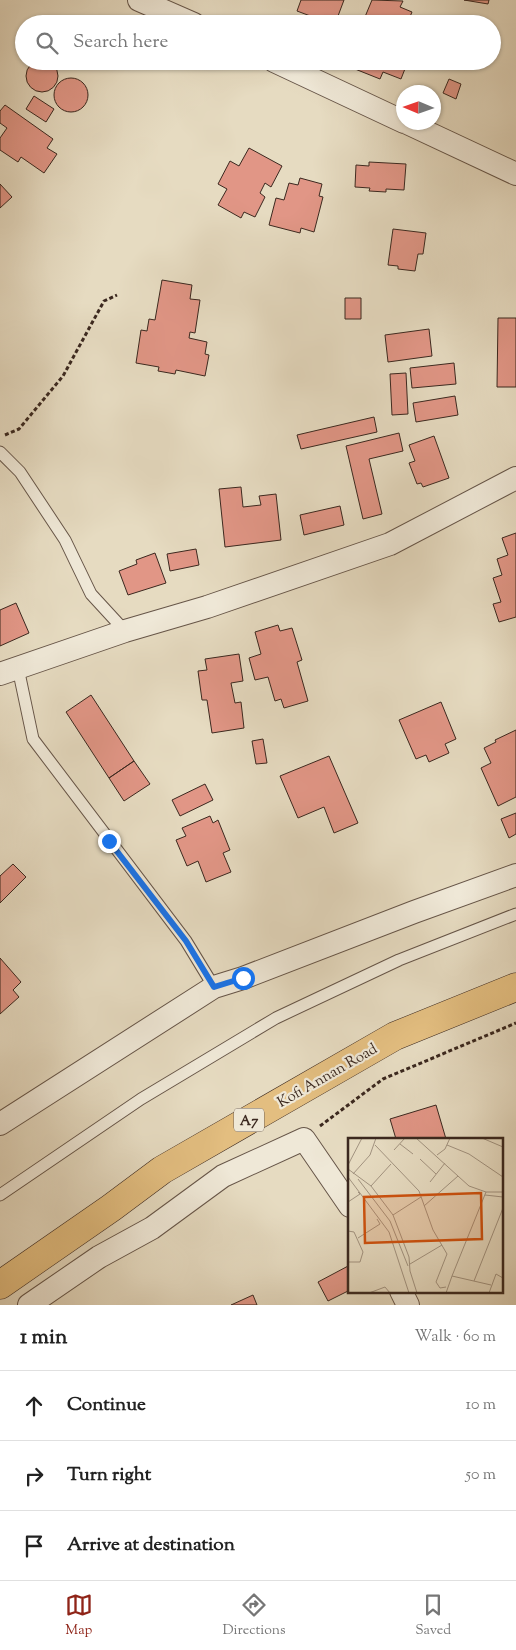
<!DOCTYPE html>
<html lang="en">
<head>
<meta charset="utf-8">
<style>
	body { margin:0; font-family:"Sorts Mill Goudy",serif; background:#f2f2f2; color:#222 }
	.compass { position:absolute; left:396px; top:85px; width:45px; height:45px; border-radius:50%; background:#fff; box-shadow:0 1px 4px #0004; rotate:272deg }
	.stop { position:absolute; width:15px; height:15px; margin:-11px; border:4px solid #1a73e8; border-radius:50%; background:#fff }
	.stop.end { background:#1a73e8; border-color:#fff; box-shadow:0 1px 5px #0008 }
	.list { margin:0; padding:0; list-style:none }
	h2 { display:flex; justify-content:space-between; align-items:center; height:65px; margin:0; padding:0 20px; font-size:21px }
	h2 small { font-size:16px; font-weight:400; color:#767676 }
	.list li { display:grid; grid-template-columns:32px 1fr auto; gap:15px; align-items:center; box-sizing:border-box; height:70px; padding:0 20px; border-top:1px solid #e0e0e0 }
	.list b { display:block; font-size:19px; white-space:nowrap }
	.list em { font-size:16px; font-style:normal; color:#767676 }
	.icon { flex:none; width:28px; height:28px; fill:none; stroke:currentColor; stroke-width:2; stroke-linecap:round; stroke-linejoin:round }
	.map { position:relative; flex:none; width:516px; height:1305px; overflow:hidden }
	.search { position:absolute; background:#fff; box-shadow:0 1px 4px #0004; left:15px; right:15px; top:15px; height:55px; display:flex; align-items:center; gap:12px; box-sizing:border-box; padding:0 18px; border-radius:28px; color:#767676; font-size:19px }
	.sheet { height:275px; background:#fff }
	nav { display:flex; justify-content:space-around; align-items:center; box-sizing:border-box; height:70px; border-top:1px solid #e0e0e0; background:#fff; font-size:14px; color:#767676 }
	nav a { display:grid; justify-items:center; gap:2px }
	nav .on { color:#8f2418 }
	.map>svg:first-child { display:block }
</style>
</head>
<body>
<div class="map">
<svg width="516" height="1305" viewBox="0 0 516 1305">
	<rect width="100%" height="100%" fill="#e6dbc1"/>
	<filter id="stains"><feTurbulence type="fractalNoise" baseFrequency=".004" numOctaves="4"/><feColorMatrix values="0 0 0 0 .2 0 0 0 0 .09 0 0 0 0 .02 0 0 0 .5 -.17"/></filter>
	<radialGradient id="worn" r=".72"><stop offset=".6" stop-color="#630" stop-opacity="0"/><stop offset="1" stop-color="#630" stop-opacity=".3"/></radialGradient>
	<path fill="#e19686" stroke="#3b281f" d="M301,0H344L335,24H310L313,17L297,11Z
		M372,0L403,1L400,7L412,12L407,24H362Z
		M464,0H489L488,4Z
		M26 76a16 16 0 1 1 32 0a16 16 0 1 1-32 0Z
		M347,61H408L401,79L383,72L380,79L345,65Z
		M54 95a17 17 0 1 1 34 0a17 17 0 1 1-34 0Z
		M449,79L461,84L456,99L443,93Z
		M34,96L54,109L46,122L26,109Z
		M5,105L53,139L47,148L57,154L44,173L21,157L18,162L0,150V138L7,128L0,123V111Z
		M249,148L282,166L271,187L265,183L260,193L265,197L255,217L244,212L241,218L218,205L227,189L218,184L230,161L239,166Z
		M369,162L406,164L404,190L386,189V192L369,191L370,188L355,187L356,165L369,166Z
		M300,178L322,184L319,196L323,197L314,232L301,228L300,233L269,225L276,198L284,200L289,183L298,185Z
		M0,184L12,197L0,208Z
		M393,229L426,233L423,254H418L415,271L398,269V266L388,265Z
		M162,280L192,285L190,299L200,300L195,333L190,332L189,338L207,342L205,354L209,355L205,376L176,370L175,374L158,371L159,367L136,363L141,330L147,331L149,319L155,320Z
		M345,298H361V319H345Z
		M498,318H516V387H497Z
		M429,329L432,356L388,362L385,335Z
		M454,363L456,384L412,388L410,368Z
		M406,373L408,414L392,415L390,374Z
		M455,396L458,415L416,422L413,403Z
		M374,417L377,432L301,449L297,435Z
		M399,433L403,451L369,459L382,514L363,519L346,446Z
		M434,436L449,478L423,487L421,483L417,484L409,463L415,461L409,445Z
		M241,487L243,507L261,505L259,496L276,494L281,540L225,547L219,489Z
		M340,506L344,525L304,535L300,515Z
		M516,533V617L499,622L493,604L501,602L493,578L502,575L497,559L508,555L502,538Z
		M196,549L199,565L170,571L167,554Z
		M155,553L166,583L128,595L119,571L137,564L136,560Z
		M16,603L29,633L0,646V610Z
		M278,625L280,631L292,628L302,660L297,662L308,701L284,708L281,699L275,701L268,677L255,680L249,658L261,654L255,632Z
		M239,654L243,681L231,683L235,703L241,702L244,728L212,733L207,700H202L198,671L207,670L205,659Z
		M91,695L134,761L109,778L66,712Z
		M441,702L456,739L445,744L449,753L429,762L426,755L416,759L399,720Z
		M516,730V797L498,806L481,768L491,763L484,748L496,742L495,740Z
		M263,739L267,763L256,764L252,741Z
		M329,756L358,823L334,833L324,807L298,818L280,776Z
		M134,761L150,784L124,801L109,778Z
		M205,784L213,800L180,816L172,800Z
		M516,813V834L509,838L501,819Z
		M210,816L213,823L218,820L230,850L223,853L231,872L206,882L198,861L187,866L176,840L186,836L182,828Z
		M13,864L26,877L0,903V876Z
		M0,958L21,982L13,990L19,997L0,1014Z
		M436,1105L446,1139H396L390,1119Z
		M350,1265V1290L328,1301L318,1282Z
		M253,1295L257,1305H231Z"/>
	<g fill="none" stroke-linecap="round" stroke-linejoin="round">
		<g stroke="#665548" stroke-width="13">
			<path id="lane" d="M0,452L20,472L65,540L91,594L125,631
				M18,668L33,739L186,941L214,987
				M0,1195L141,1099L276,1018L399,960L516,914"/>
		</g>
		<g stroke="#665548" stroke-width="24">
			<path id="street" d="M139,0L194,24
				M274,61L404,122
				M405,122L516,174
				M0,674L125,631L207,607L390,544L516,478
				M0,1124L214,987L243,978L414,912L516,875
				M401,1291L408,1305
				M29,1305L99,1257L152,1228L223,1176L304,1139L350,1206"/>
		</g>
		<g stroke="#3b281f" stroke-width="29">
			<path id="primary" d="M0,1285L111,1208L162,1170L395,1036L516,987"/>
		</g>
		<path stroke="#3b281f" stroke-width="3" stroke-dasharray="4 2.5" stroke-linecap="butt" d="M5,435L19,429L63,376L104,301L117,295
			M320,1126L383,1079L516,1023"/>
		<use href="#lane" stroke="#efe8d7" stroke-width="11"/>
		<use href="#street" stroke="#efe8d7" stroke-width="22"/>
		<use href="#primary" stroke="#e3be80" stroke-width="28"/>
	</g>
	<g fill="none" stroke-linecap="round" stroke-linejoin="round">
		<path stroke="#1a73e8" stroke-width="6" d="M109,841L186,941L214,987L243,978"/>
	</g>
	<g text-anchor="middle" stroke-width="4.5" stroke-linejoin="round" paint-order="stroke">
		<rect fill="#efe8d7" stroke="#716256" stroke-width="1" x="234" y="1108.5" width="30" height="23" rx="4"/>
		<g font-size="14" font-weight="bold" fill="#3b281f">
			<text x="249" y="1125">A7</text>
		</g>
		<g font-size="15" fill="#3b281f" stroke="#efe8d7">
			<text transform="translate(327 1075) rotate(-30)" y="5">Kofi Annan Road</text>
		</g>
	</g>
	<g transform="translate(348 1138)">
		<rect width="155" height="155" fill="#e6dbc1"/>
		<path fill="none" stroke="#a29380" stroke-width="1" d="M68,0L121,48L138,54H155M134,0L155,9M52,6L65,16M27,7L71,53L85,92L99,116L88,144L92,150L98,149M99,7L121,16L155,39M46,12L57,0M89,17L97,11L102,0M72,21L88,36M0,27L14,0M0,31L23,48L45,77L61,119L62,133L69,155M5,36L22,17L28,0M0,39L41,94L61,155M10,41L42,83L60,128M82,44L97,25M23,48L43,26M137,57L155,59M0,64L12,56L10,54M76,68L110,38M45,77L73,59M0,93L6,94L15,114L12,124H0M10,100L32,86L29,81M62,126L94,107M104,138L138,54M126,143L155,70M21,155L37,149L42,155M98,155L104,138L143,147M141,155L148,136L155,140"/>
		<path fill="#ce520f" fill-opacity="0.15" stroke="#ce520f" stroke-width="2.5" d="M133,55L134,101L17,105L16,59Z"/>
		<rect width="155" height="155" fill="none" stroke="#3b281f" stroke-width="2.5"/>
	</g>
	<rect width="100%" height="100%" filter="url(#stains)"/>
	<rect width="100%" height="100%" fill="url(#worn)"/>
</svg>
<svg class="compass" viewBox="-18 -18 36 36"><path d="M0-13l5 13h-10z" fill="#e53935"/><path d="M0 13l5-13h-10z" fill="#767676"/></svg>
<div class="stop" style="left:243px;top:978px"></div>
<div class="stop end" style="left:109px;top:841px"></div>
<div class="search"><svg class="icon" aria-label="search" viewBox="0 0 24 24"><circle cx="10" cy="10" r="6"/><path d="M15 15l6 6"/></svg>Search here</div>
</div>
<section class="sheet">
<h2>1 min<small>Walk · 60 m</small></h2>
<ul class="list">
<li><svg class="icon" aria-label="ahead" viewBox="0 0 24 24"><path d="M12 20V5M6 11l6-6 6 6"/></svg><div><b>Continue</b></div><em>10 m</em></li>
<li><svg class="icon" aria-label="right" viewBox="0 0 24 24"><path d="M7 20v-9h11M14 6l5 5-5 5"/></svg><div><b>Turn right</b></div><em>50 m</em></li>
<li><svg class="icon" aria-label="arrive" viewBox="0 0 24 24"><path d="M6 21V4h12l-3 4 3 4H6"/></svg><div><b>Arrive at destination</b></div></li>
</ul>
</section>
<nav>
<a class="on"><svg class="icon" aria-label="map" viewBox="0 0 24 24"><path d="M3 6l6-2 6 2 6-2v14l-6 2-6-2-6 2zM9 4v14M15 6v14"/></svg>Map</a>
<a><svg class="icon" aria-label="directions" viewBox="0 0 24 24"><path d="M12 3l9 9-9 9-9-9zM9 14v-3h6M13 9l2 2-2 2"/></svg>Directions</a>
<a><svg class="icon" aria-label="saved" viewBox="0 0 24 24"><path d="M7 4h10v16l-5-4-5 4z"/></svg>Saved</a>
</nav>
</body>
</html>
